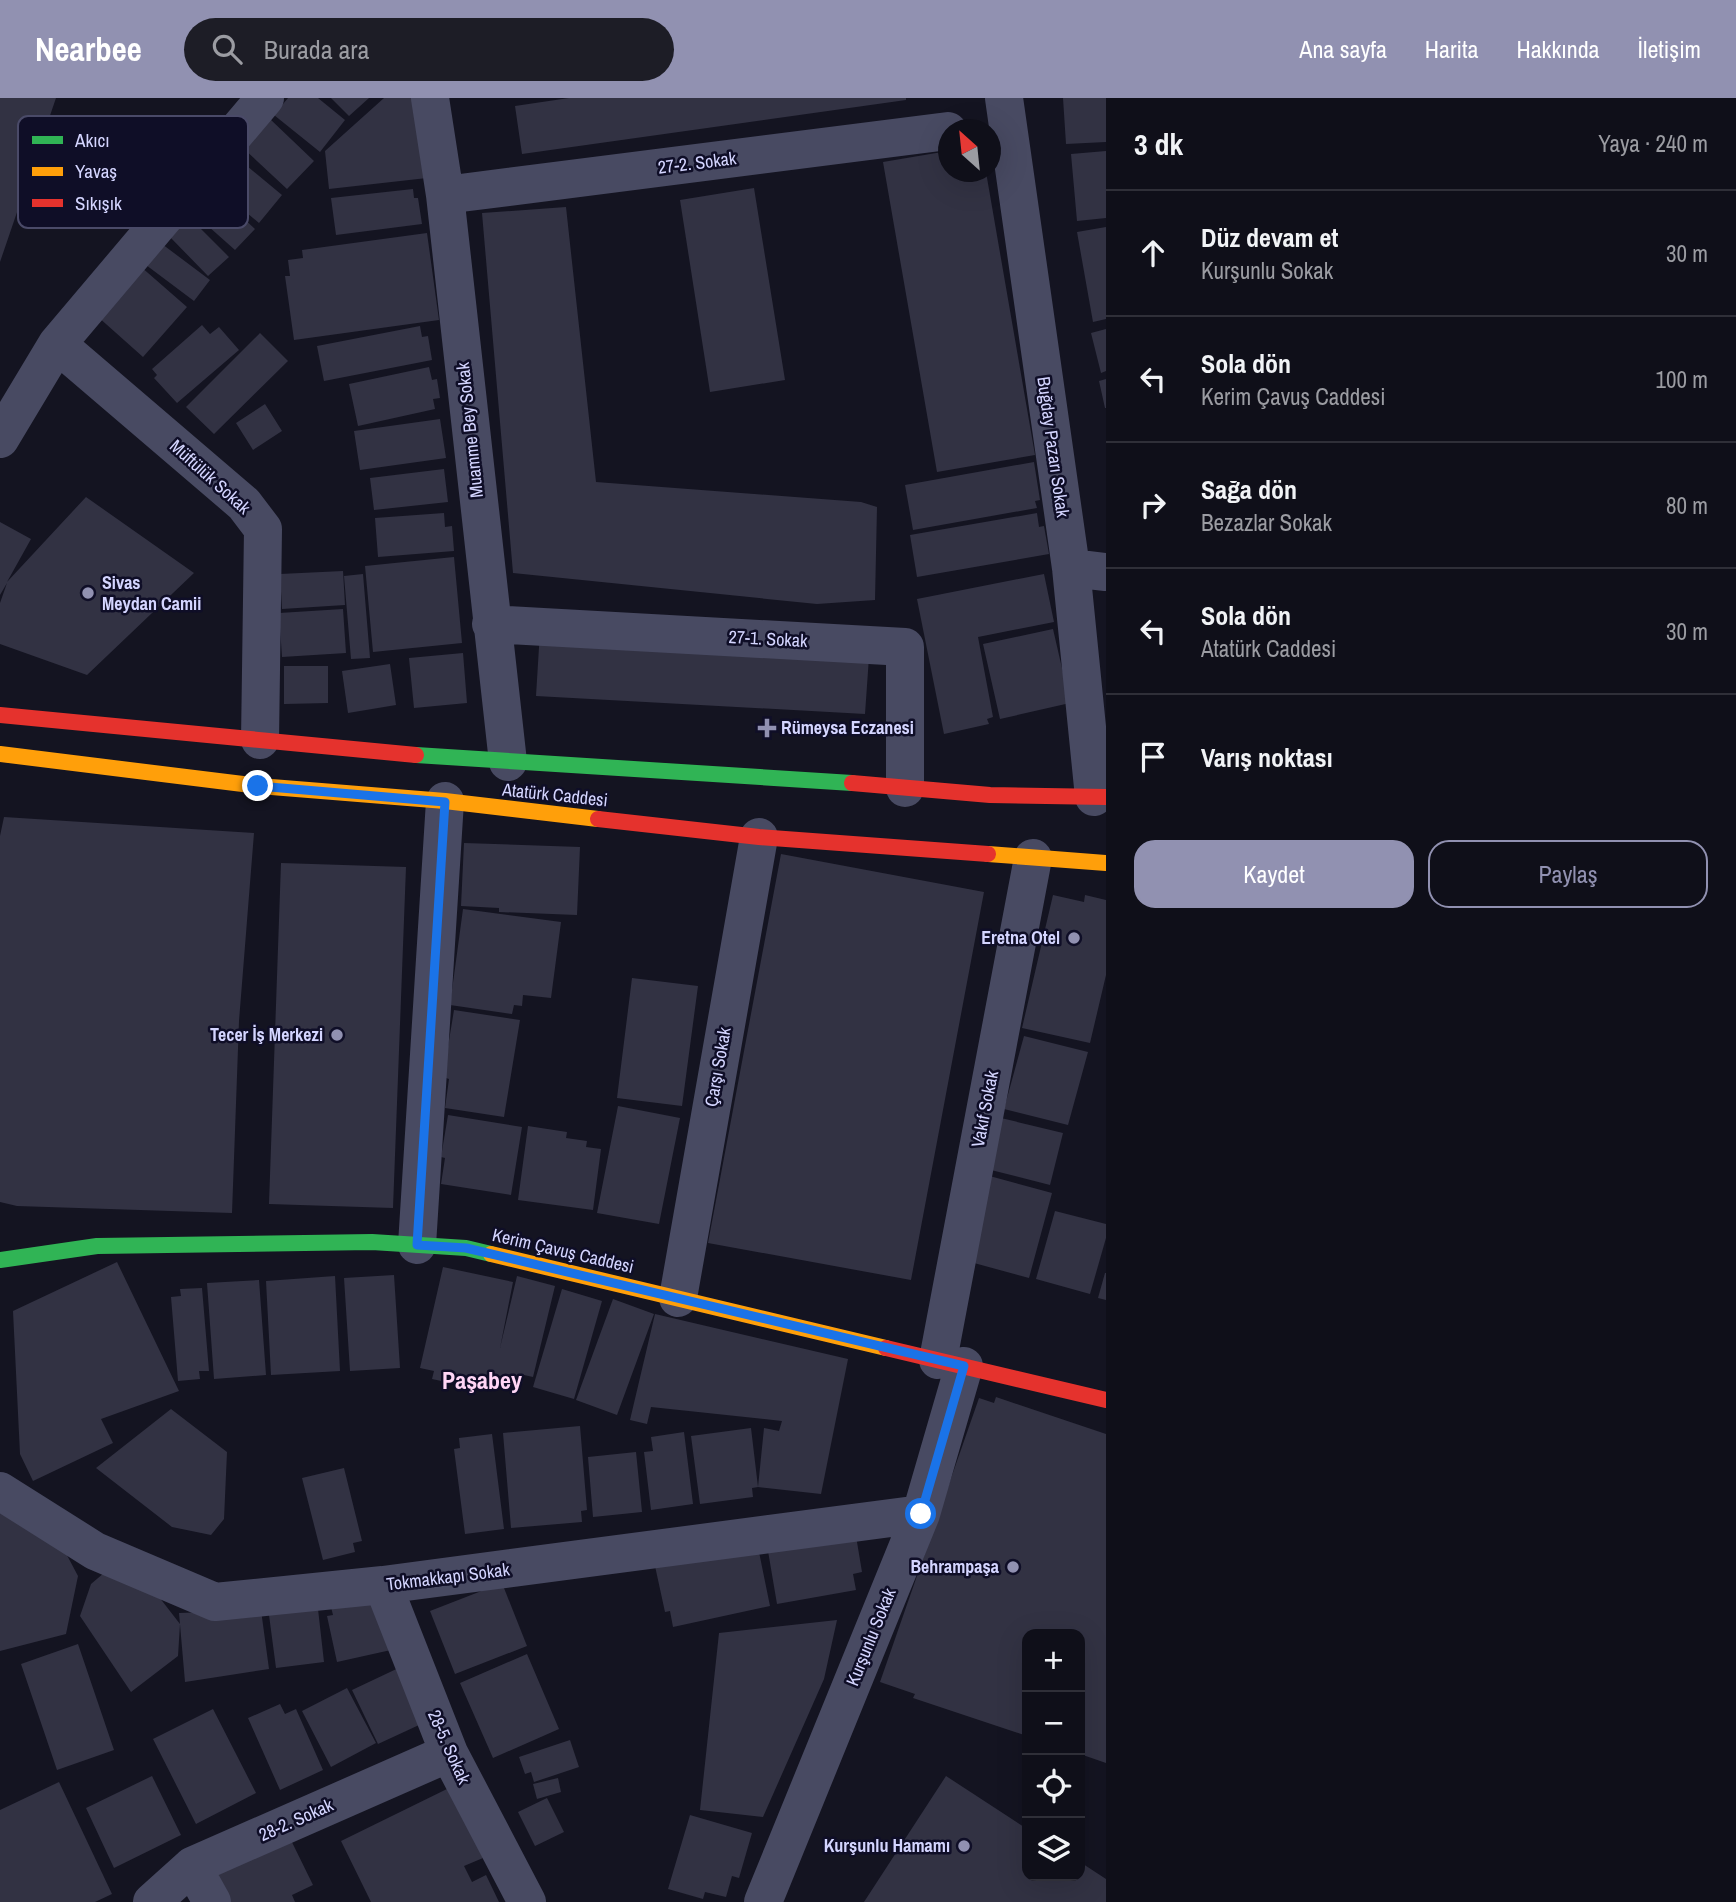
<!DOCTYPE html>
<html lang="tr">
<head>
<meta charset="utf-8">
<style>
	body { margin:0; font-family:"Archivo Narrow",sans-serif; background:#1d1d26; color:#f1f3f6 }
	.controls { position:absolute; right:21px; bottom:21px; display:grid; overflow:hidden; border-radius:14px; box-shadow:0 7px 28px #0002 }
	.controls button { width:63px; height:63px; display:grid; place-items:center; padding:0; border:0; border-bottom:2px solid #2f2f38; background:#0f0f19; color:#f1f3f6; font:35px sans-serif }
	.compass { position:absolute; left:938px; top:21px; width:63px; height:63px; border-radius:50%; background:#0f0f19; box-shadow:0 7px 28px #0002; rotate:333deg }
	.stop { position:absolute; width:21px; height:21px; margin:-16px; border:5px solid #1a73e8; border-radius:50%; background:#fff }
	.stop.end { background:#1a73e8; border-color:#fff; box-shadow:0 2px 7px #0008 }
	.list { margin:0; padding:0; list-style:none }
	h2 { display:flex; justify-content:space-between; align-items:center; height:91px; margin:0; padding:0 28px; font-size:30px }
	h2 small { font-size:23px; font-weight:400; color:#9b9ca2 }
	.list li { display:grid; grid-template-columns:46px 1fr auto; gap:21px; align-items:center; box-sizing:border-box; height:126px; padding:0 28px; border-top:2px solid #2f2f38 }
	.list b { display:block; font-size:26px; white-space:nowrap }
	.list p { margin:0; font-size:23px; white-space:nowrap; color:#9b9ca2 }
	.list em { font-size:23px; font-style:normal; color:#9b9ca2 }
	.actions { display:flex; gap:14px; padding:21px 28px }
	.actions a { flex:1; padding:16px 0; border:2px solid #9191b1; border-radius:21px; text-align:center; font-size:24px; color:#9191b1 }
	.actions .main { background:#9191b1; color:#fff }
	.icon { flex:none; width:38px; height:38px; fill:none; stroke:currentColor; stroke-width:2; stroke-linecap:round; stroke-linejoin:round }
	.map { position:relative; flex:none; width:1106px; height:1804px; overflow:hidden }
	header { display:flex; align-items:center; gap:42px; box-sizing:border-box; height:98px; padding:0 35px; background:#9191b1; color:#fff }
	header strong { font-size:33px }
	nav { display:flex; gap:38px; margin-inline-start:auto; font-size:24px }
	.search { width:490px; height:63px; background:#1d1d26; display:flex; align-items:center; gap:18px; box-sizing:border-box; padding:0 24px; border-radius:38px; color:#9b9ca2; font-size:26px }
	main { display:flex }
	aside { flex:1; background:#0f0f19 }
	.map>svg:first-child { display:block }
</style>
</head>
<body>
<header>
<strong>Nearbee</strong>
<div class="search"><svg class="icon" aria-label="search" viewBox="0 0 24 24"><circle cx="10" cy="10" r="6"/><path d="M15 15l6 6"/></svg>Burada ara</div>
<nav><a>Ana sayfa</a><a>Harita</a><a>Hakkında</a><a>İletişim</a></nav>
</header>
<main>
<div class="map">
<svg width="1106" height="1804" viewBox="0 0 1106 1804">
	<rect width="100%" height="100%" fill="#141421"/>
	<path fill="#323243" d="M0,0H56L0,164Z
		M288,0H318L345,22L320,54L274,17Z
		M331,0H369L349,18Z
		M384,0H417L427,80L329,91L325,53Z
		M569,0H906V2L522,56L515,8Z
		M1063,0H1106V44L1066,46Z
		M270,21L314,63L287,91L242,49Z
		M948,53V74H986L1035,357L937,374L883,64Z
		M1106,53V120L1077,123L1071,56Z
		M235,58L282,97L259,125L212,86Z
		M754,90L785,282L710,294L680,102Z
		M413,91L414,100H418L422,126L336,137L331,100Z
		M207,94L212,98L215,94L255,131L235,152L190,112Z
		M566,109L596,384L861,404L877,409L875,502L817,506L513,475L482,115Z
		M193,123L229,159L208,178L170,139L184,125L187,128Z
		M1106,129V221L1093,224L1077,134Z
		M427,135L439,222L294,242L285,178H290L288,162L303,160L302,152Z
		M162,146L210,182L194,203L146,167Z
		M140,168L187,209L143,259L97,218Z
		M202,227L210,236L219,229L239,252L177,305L154,280L157,277L152,271Z
		M420,228L422,239L428,238L432,262L324,283L317,248Z
		M1106,231V273L1101,275L1091,235Z
		M260,235L288,263L214,336L186,309Z
		M429,269L432,282L437,281L440,300L433,301L435,311L358,328L349,286Z
		M1106,281V310H1105L1099,283Z
		M265,306L282,333L253,352L236,325Z
		M440,321L446,360L360,372L354,333Z
		M1034,364L1040,402L1035,403L1037,410L913,432L905,387Z
		M444,371L448,404L374,412L370,380Z
		M86,399L194,475L87,577L0,546V505L7,485L0,497V424L31,441L7,484Z
		M444,415L445,429L452,428L454,453L378,459L375,420Z
		M1037,415L1039,429L1044,428L1049,456L917,479L910,437Z
		M454,459L462,545L373,554L365,468Z
		M343,473L345,507L282,511L280,476Z
		M363,476L370,560L351,561L344,478Z
		M1044,476L1054,524L978,539L993,619L987,621L989,626L944,636L917,501Z
		M343,511L346,555L282,559L279,515Z
		M1053,531L1070,605L1000,621L983,546Z
		M540,533L869,559L865,616L536,598Z
		M463,555L467,605L414,610L409,560Z
		M390,566L396,607L348,615L342,573Z
		M284,568H328V605L284,606Z
		M4,719L254,735L239,923L232,1115L17,1108L0,1104V738Z
		M464,745L580,749L577,817L499,814V810L461,808Z
		M781,756L984,794L911,1182L708,1145Z
		M281,765L406,769L393,1110L269,1106Z
		M1053,797L1084,804L1085,797L1106,802V877L1090,945L1022,930Z
		M463,811L561,824L551,900L523,897L522,908L514,907L512,916L450,907Z
		M632,880L698,888L682,1008L617,1000Z
		M454,912L520,922L504,1019L445,1010L449,981L443,979Z
		M1024,938L1088,954L1068,1027L1004,1011Z
		M618,1008L680,1020L659,1126L597,1115Z
		M448,1017L522,1029L511,1097L441,1086L445,1060L441,1059Z
		M1001,1020L1063,1035L1050,1087L987,1071Z
		M528,1028L567,1034L566,1040L587,1043L586,1049L601,1051L593,1112L518,1102Z
		M986,1077L1052,1095L1029,1180L963,1162Z
		M1055,1113L1106,1126V1140L1090,1196L1036,1181Z
		M117,1164L179,1293L101,1321L113,1345L33,1383L20,1356L13,1213Z
		M443,1169L513,1184L500,1250L517,1178L555,1188L533,1279L524,1277L522,1286L511,1284L509,1291L491,1287L493,1278L486,1277L483,1292L432,1281L434,1273L420,1270Z
		M1105,1175H1106V1202L1098,1200Z
		M394,1177L400,1270L350,1273L344,1180Z
		M335,1178L340,1273L271,1277L266,1183Z
		M259,1182L266,1277L214,1281L207,1185Z
		M202,1190L209,1273H199L200,1281L178,1283L171,1199L181,1198L180,1191Z
		M562,1191L602,1203L574,1301L533,1289Z
		M613,1201L654,1216L617,1317L576,1302Z
		M655,1216L848,1261L821,1396L758,1389L752,1390L753,1399L700,1406L691,1338L751,1330L758,1389L764,1330L779,1333L782,1323L651,1309L647,1326L630,1322Z
		M996,1299L1106,1336V1665L1080,1656V1536H1027V1638L913,1600L915,1596L880,1584L979,1300L994,1305Z
		M171,1311L227,1354L224,1421L211,1437L172,1429L96,1370Z
		M580,1328L587,1412L581,1413L582,1424L511,1430L503,1335Z
		M684,1334L693,1406L651,1412L644,1354L653,1353L651,1339Z
		M492,1336L504,1431L465,1436L454,1351L460,1350L459,1340Z
		M636,1354L642,1414L593,1419L588,1359Z
		M344,1370L362,1443L353,1445L355,1454L323,1462L302,1380Z
		M0,1407L60,1444L78,1478L66,1536L0,1553Z
		M856,1438L862,1474L853,1476L856,1492L777,1506L768,1453Z
		M759,1454L770,1508L673,1529L670,1513L665,1514L655,1468Z
		M111,1469L149,1486L180,1526L178,1558L131,1594L80,1518L91,1486Z
		M502,1485L527,1548L455,1576L430,1513Z
		M379,1498L391,1552L337,1564L327,1518L333,1517L331,1509Z
		M318,1511L324,1564L276,1570L269,1517Z
		M261,1512L269,1571L185,1584L179,1515Z
		M837,1522L824,1581L763,1719L700,1712L719,1535Z
		M78,1546L114,1652L57,1672L21,1566Z
		M527,1556L559,1631L493,1660L460,1585Z
		M407,1566L432,1621L378,1646L352,1592Z
		M347,1590L376,1645L331,1669L302,1613Z
		M280,1606L285,1616L296,1611L323,1672L280,1692L248,1620Z
		M213,1611L256,1695L196,1726L153,1641Z
		M570,1642L579,1669L534,1684L531,1674L525,1676L519,1659Z
		M152,1678L181,1737L114,1770L86,1710Z
		M946,1678L1027,1731V1778H1080V1764L1106,1781V1804H864Z
		M558,1680L561,1694L537,1701L533,1686Z
		M59,1684L112,1796L95,1804H0V1712Z
		M449,1690L483,1760L464,1768L472,1784L486,1777L499,1804H371L341,1743Z
		M547,1700L564,1734L535,1748L518,1714Z
		M690,1717L752,1735L739,1780L732,1778L726,1799L705,1794L703,1801L668,1791Z
		M286,1732L313,1787L292,1797L295,1804H225L208,1769Z"/>
	<g fill="none" stroke-linecap="round" stroke-linejoin="round">
		<path stroke="#484a62" stroke-width="38" d="M430,0L445,97L508,664
			M1004,0L1071,470L1094,699
			M445,97L948,33
			M57,246L244,406L263,431L260,642
			M0,341L57,246L265,0
			M1071,470L1106,474
			M491,526L905,549V690
			M417,1147L445,703
			M678,1200L759,739
			M938,1262L1033,760
			M0,1393L95,1453L215,1504L383,1487L921,1416
			M383,1487L449,1655L527,1804
			M192,1768L212,1804
			M152,1804L192,1768L449,1655
			M763,1804L921,1416L964,1268"/>
		<path stroke="#30b455" stroke-width="16" d="M416,657L852,685
			M0,1162L97,1148L372,1144L466,1150L491,1156"/>
		<path stroke="#ff9f0a" stroke-width="16" d="M0,656L259,688L445,703L598,721
			M988,756L1106,765
			M491,1156L886,1250"/>
		<path stroke="#e5322d" stroke-width="16" d="M0,617L416,657
			M852,685L990,697L1106,699
			M598,721L759,739L988,756
			M886,1250L1106,1302"/>
	</g>
	<g fill="none" stroke-linecap="round" stroke-linejoin="round">
		<path stroke="#1a73e8" stroke-width="9" d="M258,688L445,704L417,1147L466,1150L964,1268L921,1416"/>
	</g>
	<g fill="#9191b1" stroke="#0f0e27" stroke-width="2.5">
		<circle cx="88" cy="495" r="7"/>
		<path d="M763.5 619.5h7v7h7v7h-7v7h-7v-7h-7v-7h7z"/>
		<circle cx="1074" cy="840" r="7"/>
		<circle cx="337" cy="937" r="7"/>
		<circle cx="1013" cy="1469" r="7"/>
		<circle cx="964" cy="1748" r="7"/>
	</g>
	<g text-anchor="middle" stroke-width="5" stroke-linejoin="round" paint-order="stroke">
		<g font-size="18" fill="#d4d5ff" stroke="#0f0e27">
			<text transform="translate(697 65) rotate(-7)" y="6">27-2. Sokak</text>
			<text transform="translate(470 332) rotate(-96)" y="6">Muamme Bey Sokak</text>
			<text transform="translate(1053 349) rotate(82)" y="6">Buğday Pazarı Sokak</text>
			<text transform="translate(210 379) rotate(42)" y="6">Müftülük Sokak</text>
			<text transform="translate(768 541) rotate(3)" y="6">27-1. Sokak</text>
			<text transform="translate(555 697) rotate(6)" y="6">Atatürk Caddesi</text>
			<text transform="translate(718 969) rotate(-80)" y="6">Çarşı Sokak</text>
			<text transform="translate(985 1011) rotate(-79)" y="6">Vakıf Sokak</text>
			<text transform="translate(563 1153) rotate(13)" y="6">Kerim Çavuş Caddesi</text>
			<text transform="translate(448 1479) rotate(-7)" y="6">Tokmakkapı Sokak</text>
			<text transform="translate(871 1539) rotate(-68)" y="6">Kurşunlu Sokak</text>
			<text transform="translate(449 1649) rotate(66)" y="6">28-5. Sokak</text>
			<text transform="translate(296 1722) rotate(-24)" y="6">28-2. Sokak</text>
		</g>
		<g font-size="18" font-weight="bold" fill="#d4d5ff" stroke="#0f0e27" text-anchor="end">
			<text x="102" y="491" text-anchor="start">Sivas<tspan x="102" dy="21">Meydan Camii</tspan></text>
			<text x="781" y="636" text-anchor="start">Rümeysa Eczanesi</text>
			<text x="1060" y="846">Eretna Otel</text>
			<text x="323" y="943">Tecer İş Merkezi</text>
			<text x="999" y="1475">Behrampaşa</text>
			<text x="950" y="1754">Kurşunlu Hamamı</text>
		</g>
		<g font-size="24" font-weight="bold" fill="#ffd6f6" stroke="#0f0e27">
			<text x="482" y="1291">Paşabey</text>
		</g>
	</g>
	<rect x="18" y="18" width="230" height="112" rx="10" fill="#0f0e27" stroke="#4a4a68" stroke-width="2"/>
	<rect x="32" y="38" width="31" height="8" fill="#30b455"/>
	<rect x="32" y="69" width="31" height="9" fill="#ff9f0a"/>
	<rect x="32" y="101" width="31" height="8" fill="#e5322d"/>
	<g font-size="19" fill="#d4d5ff">
		<text x="75" y="49">Akıcı</text>
		<text x="75" y="80">Yavaş</text>
		<text x="75" y="112">Sıkışık</text>
	</g>
</svg>
<div class="controls">
<button>+</button>
<button>−</button>
<button><svg class="icon" aria-label="locate" viewBox="0 0 24 24"><circle cx="12" cy="12" r="6"/><path d="M12 2v4M12 18v4M2 12h4M18 12h4"/></svg></button>
<button><svg class="icon" aria-label="layers" viewBox="0 0 24 24"><path d="M12 4l9 5-9 5-9-5zM3 14l9 5 9-5"/></svg></button>
</div>
<svg class="compass" viewBox="-18 -18 36 36"><path d="M0-13l5 13h-10z" fill="#e53935"/><path d="M0 13l5-13h-10z" fill="#9b9ca2"/></svg>
<div class="stop" style="left:921px;top:1416px"></div>
<div class="stop end" style="left:258px;top:688px"></div>
</div>
<aside>
<h2>3 dk<small>Yaya · 240 m</small></h2>
<ul class="list">
<li><svg class="icon" aria-label="ahead" viewBox="0 0 24 24"><path d="M12 20V5M6 11l6-6 6 6"/></svg><div><b>Düz devam et</b><p>Kurşunlu Sokak</p></div><em>30 m</em></li>
<li><svg class="icon" aria-label="left" viewBox="0 0 24 24"><path d="M17 20v-9H6M10 6l-5 5 5 5"/></svg><div><b>Sola dön</b><p>Kerim Çavuş Caddesi</p></div><em>100 m</em></li>
<li><svg class="icon" aria-label="right" viewBox="0 0 24 24"><path d="M7 20v-9h11M14 6l5 5-5 5"/></svg><div><b>Sağa dön</b><p>Bezazlar Sokak</p></div><em>80 m</em></li>
<li><svg class="icon" aria-label="left" viewBox="0 0 24 24"><path d="M17 20v-9H6M10 6l-5 5 5 5"/></svg><div><b>Sola dön</b><p>Atatürk Caddesi</p></div><em>30 m</em></li>
<li><svg class="icon" aria-label="arrive" viewBox="0 0 24 24"><path d="M6 21V4h12l-3 4 3 4H6"/></svg><div><b>Varış noktası</b></div></li>
</ul>
<div class="actions"><a class="main">Kaydet</a><a>Paylaş</a></div>
</aside>
</main>
</body>
</html>
